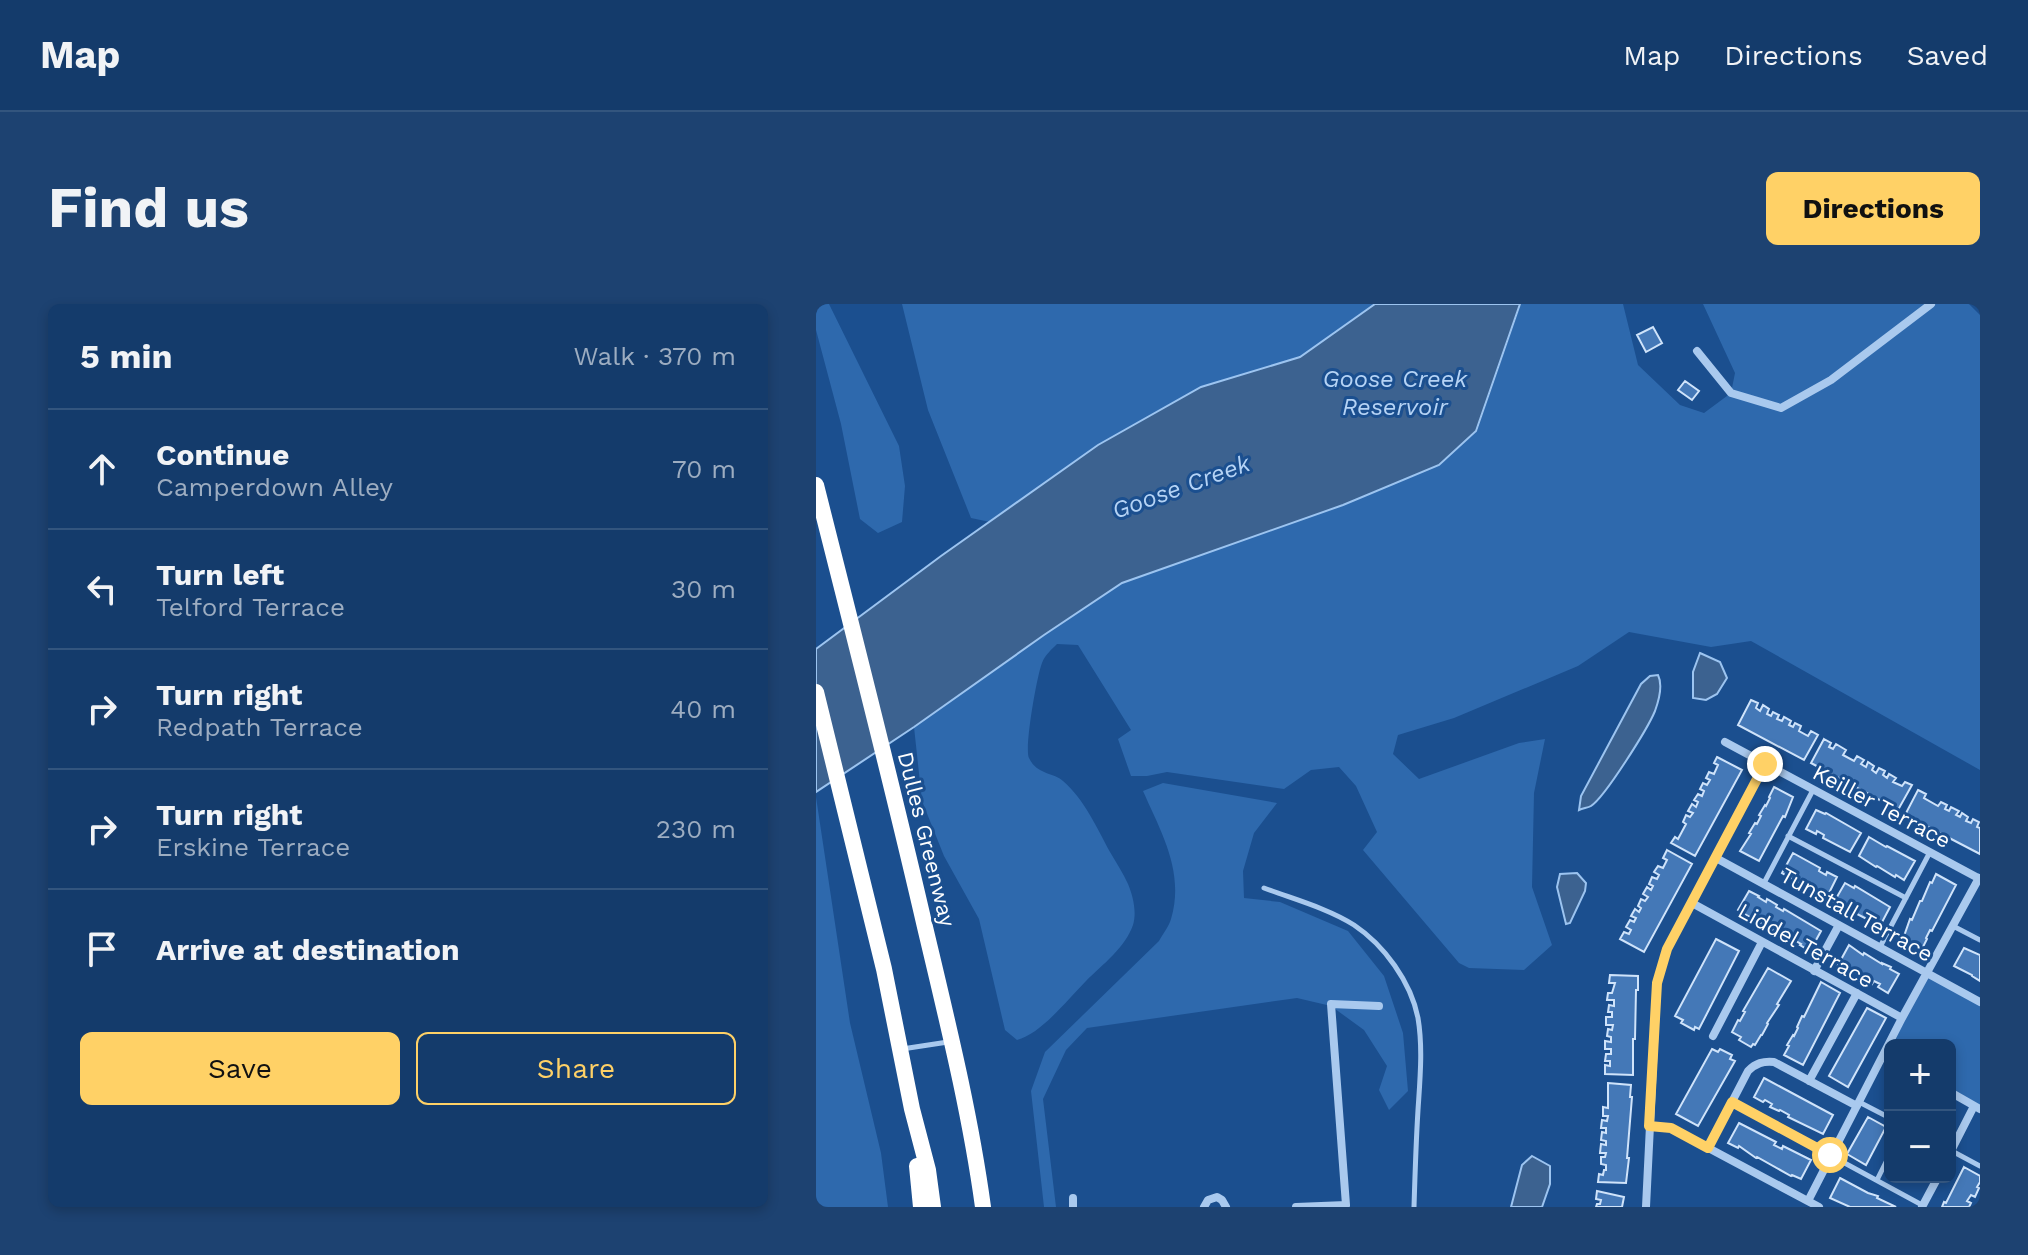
<!DOCTYPE html>
<html lang="en">
<head>
<meta charset="utf-8">
<style>
	body { margin:0; font-family:"Work Sans",sans-serif; background:#1d4271; color:#f1f3f6 }
	.controls { position:absolute; right:24px; bottom:24px; display:grid; overflow:hidden; border-radius:12px; box-shadow:0 4px 12px #0003 }
	.controls button { width:72px; height:72px; display:grid; place-items:center; padding:0; border:0; border-bottom:2px solid #33557e; background:#143b6b; color:#f1f3f6; font:40px sans-serif }
	.stop { position:absolute; width:24px; height:24px; margin:-18px; border:6px solid #ffd166; border-radius:50%; background:#fff }
	.stop.end { background:#ffd166; border-color:#fff; box-shadow:0 2px 8px #0008 }
	.list { margin:0; padding:0; list-style:none }
	h2 { display:flex; justify-content:space-between; align-items:center; height:104px; margin:0; padding:0 32px; font-size:34px }
	h2 small { font-size:26px; font-weight:400; color:#9dadc1 }
	.list li { display:grid; grid-template-columns:52px 1fr auto; gap:24px; align-items:center; box-sizing:border-box; height:120px; padding:0 32px; border-top:2px solid #33557e }
	.list b { display:block; font-size:30px; white-space:nowrap }
	.list p { margin:0; font-size:26px; white-space:nowrap; color:#9dadc1 }
	.list em { font-size:26px; font-style:normal; color:#9dadc1 }
	.actions { display:flex; gap:16px; padding:24px 32px }
	.actions a { flex:1; padding:18px 0; border:2px solid #ffd166; border-radius:12px; text-align:center; font-size:28px; color:#ffd166 }
	.actions .main { background:#ffd166; color:#111 }
	.icon { flex:none; width:44px; height:44px; fill:none; stroke:currentColor; stroke-width:2; stroke-linecap:round; stroke-linejoin:round }
	.map { position:relative; flex:none; width:1164px; height:903px; overflow:hidden; border-radius:12px }
	header { display:flex; align-items:center; gap:48px; box-sizing:border-box; height:112px; padding:0 40px; background:#143b6b; border-bottom:2px solid #33557e }
	header strong { font-size:38px }
	nav { display:flex; gap:44px; margin-inline-start:auto; font-size:28px }
	.intro { display:flex; align-items:center; justify-content:space-between; box-sizing:border-box; height:192px; padding:0 48px }
	h1 { margin:0; font-size:56px }
	.button { padding:20px 36px; border-radius:12px; background:#ffd166; color:#111; font-size:28px; font-weight:700 }
	main { display:flex; gap:48px; padding:0 48px }
	aside { flex:1; background:#143b6b; border-radius:12px; box-shadow:0 4px 12px #0003 }
	.map>svg:first-child { display:block }
</style>
</head>
<body>
<header>
<strong>Map</strong>
<nav><a>Map</a><a>Directions</a><a>Saved</a></nav>
</header>
<div class="intro"><h1>Find us</h1><a class="button">Directions</a></div>
<main>
<aside>
<h2>5 min<small>Walk · 370 m</small></h2>
<ul class="list">
<li><svg class="icon" aria-label="ahead" viewBox="0 0 24 24"><path d="M12 20V5M6 11l6-6 6 6"/></svg><div><b>Continue</b><p>Camperdown Alley</p></div><em>70 m</em></li>
<li><svg class="icon" aria-label="left" viewBox="0 0 24 24"><path d="M17 20v-9H6M10 6l-5 5 5 5"/></svg><div><b>Turn left</b><p>Telford Terrace</p></div><em>30 m</em></li>
<li><svg class="icon" aria-label="right" viewBox="0 0 24 24"><path d="M7 20v-9h11M14 6l5 5-5 5"/></svg><div><b>Turn right</b><p>Redpath Terrace</p></div><em>40 m</em></li>
<li><svg class="icon" aria-label="right" viewBox="0 0 24 24"><path d="M7 20v-9h11M14 6l5 5-5 5"/></svg><div><b>Turn right</b><p>Erskine Terrace</p></div><em>230 m</em></li>
<li><svg class="icon" aria-label="arrive" viewBox="0 0 24 24"><path d="M6 21V4h12l-3 4 3 4H6"/></svg><div><b>Arrive at destination</b></div></li>
</ul>
<div class="actions"><a class="main">Save</a><a>Share</a></div>
</aside>
<div class="map">
<svg width="1164" height="903" viewBox="0 0 1164 903">
	<rect width="100%" height="100%" fill="#1b4f8f"/>
	<path fill="#2e69ad" d="M0,0H13L83,142L89,182L86,218L62,229L44,215L25,120L0,26Z
		M86,0H559L484,53L385,83L282,141L174,218L155,214L112,106Z
		M705,0H807L822,61L864,101L888,109L915,89L919,69L887,0H1153L1164,11V466L935,337L895,343L813,328L762,362L638,414L582,431L577,450L603,475L703,439L729,435L718,489L716,583L736,641L708,666L653,664L643,659L547,546L561,528L540,482L523,463L495,466L468,485L351,468L331,472H315L302,435L315,426L262,341L241,340C236,345 229,351 226,359C221,371 208,445 213,454C221,471 237,468 247,477C268,495 281,524 294,548C300,558 307,569 312,580C317,592 321,608 317,621C309,644 287,660 270,677C252,695 225,730 201,736L189,726L163,615L128,552L106,497L98,423L228,331L306,279L527,201L623,161L661,127Z
		M347,479L461,499L438,529L427,567L428,594L464,598L532,627L568,672L587,729L592,787L573,806L563,786L571,762L548,726L515,702L481,694L271,724L250,746L227,795L240,903H228L215,787L229,748L343,637C347,630 353,622 355,615C369,568 345,528 327,487Z
		M0,493L34,719L65,849L72,903H0Z
		M1110,668L1164,698V805L1134,788V741H1074V755L1067,751Z"/>
	<path fill="#3c6290" stroke="#9cc4f0" stroke-width="2" d="M559,0H704L660,127L623,161L527,201L306,279L228,331L98,423L0,488V345L125,252L282,141L385,83L484,53Z
		M884,349L904,358L911,374L901,390L890,396L877,394V368Z
		M842,371C847,381 843,396 839,407C832,424 789,493 775,502C772,504 767,504 763,506L765,492L825,380L834,372Z
		M761,569L770,579L769,587L754,619L750,620L741,583L744,570Z
		M716,852L734,862V880L726,903H695L706,861Z"/>
	<path fill="#4478b7" stroke="#cfe3fa" stroke-width="2" d="M837,23L846,39L830,48L821,31Z
		M869,77L883,87L876,96L862,86Z
		M935,396L942,399L940,404L944,407L947,401L953,405L951,410L955,412L957,408L963,411L961,415L966,417L968,413L975,417L973,421L977,423L979,419L985,422L983,427L992,432L995,427L1002,431L988,456L922,421Z
		M1008,435L1015,439L1013,443L1017,445L1020,440L1030,446L1027,451L1038,457L1041,452L1048,456L1045,460L1050,463L1052,458L1058,462L1056,466L1060,469L1063,464L1069,467L1067,471L1071,474L1073,470L1080,474L1077,478L1086,482L1089,478L1096,481L1082,506L995,459Z
		M901,453L926,466L879,552L855,539L859,533L862,535L870,520L867,518L870,511L874,513L877,509L872,507L876,500L880,503L882,498L878,496L882,490L886,492L888,487L884,485L887,479L891,481L894,476L890,474L893,468L898,470L902,461L898,459Z
		M958,483L977,493L969,513L967,512L943,557L924,547L935,530L933,529L939,519L941,520L945,512L943,511L949,501L950,502L954,494L953,493Z
		M1102,486L1110,490L1108,494L1122,502L1125,498L1131,501L1129,505L1133,507L1135,503L1143,507L1140,511L1144,513L1146,509L1152,513L1150,517L1155,519L1157,515L1163,518L1161,523L1164,524V550L1089,511Z
		M1000,506L1009,510L1010,509L1045,529L1034,548L1007,534L1008,531L1001,527L1000,530L990,525Z
		M1053,533L1070,543L1071,542L1099,557L1088,576L1080,571L1079,573L1061,562L1060,563L1043,552Z
		M851,546L876,560L828,648L804,635L808,628L813,630L815,626L810,623L814,616L818,618L820,614L815,612L819,605L823,608L825,604L822,602L825,595L829,597L832,593L827,590L831,583L835,586L837,582L833,580L836,573L841,575L843,571L838,568L842,562L847,564L851,556L847,554Z
		M977,549L1004,564L1003,567L1010,571L1011,568L1021,573L1011,593L1002,588L1001,589L966,569Z
		M1120,570L1140,581L1116,627L1114,626L1110,634L1111,635L1106,645L1087,635L1094,615L1096,616L1104,597H1106L1114,578L1116,579Z
		M1029,579L1038,584L1039,582L1074,603L1064,622L1018,598Z
		M933,587L943,592L942,593L950,598L951,595L961,601L960,603L967,607L968,605L1005,627L994,647L984,641L985,640L959,625L958,627L922,606Z
		M900,635L923,647L883,725L879,723L878,726L865,719L867,716L859,712Z
		M1033,641L1047,651L1048,649L1066,660V659L1075,663L1074,665L1083,670L1072,689L1062,683L1064,680L1058,677L1056,680L1039,668L1022,661Z
		M1148,644L1164,651V677L1156,672V671L1138,662Z
		M952,664L975,677L961,700L963,701L951,719L952,720L946,731H945L939,741L937,740L935,743L923,736L925,733L916,728L922,716L924,717L929,708L927,707Z
		M794,671L822,672V686H820L819,735H817V771L789,770V761L794,762V757H789L790,750H795V745H789V737L795,738V733L791,732L792,725L796,726L797,721H790V713H796V708H792L793,701L798,702V696H791L792,689H796L799,679H793Z
		M1005,678L1024,689L987,761L968,751L973,742L971,741L977,731L978,732L982,724L981,723L986,712L988,713Z
		M1051,704L1070,714L1032,783L1013,772Z
		M896,745L902,748L904,745L916,751L914,755L919,757L882,822L860,810Z
		M948,774L1017,811L1007,830L972,813L973,811L964,806L963,807L954,803L956,800L949,796L947,798L938,793Z
		M792,779L815,781L814,793H816L811,854H813L810,879L782,878L783,870L787,871L788,866H790V861L785,860V853H789L790,849H784L785,840L790,841V837L785,836L786,828L790,829V824H785L786,816L791,817L792,812H787V803L792,804Z
		M1052,813L1070,823L1050,861L1031,850Z
		M923,819L960,838L958,841L966,845L967,842L995,856L985,875L976,871L975,872L941,853L940,854L923,842L922,844L912,839Z
		M1148,863L1164,872V878L1161,883L1163,884L1159,893L1155,891L1151,897L1155,899L1153,903H1126L1128,898L1130,899Z
		M1024,874L1052,889L1062,892L1061,894L1080,903H1034L1014,894Z
		M781,887L808,893L806,903H780L781,900H784L785,896L780,895Z"/>
	<g fill="none" stroke-linecap="round" stroke-linejoin="round">
		<path stroke="#a9c9ee" stroke-width="5" d="M972,532L1090,594
			M948,579L997,486
			M448,584C477,595 511,604 538,621C568,641 595,678 602,714C607,744 604,775 602,806C600,838 599,870 598,903
			M1137,622L1164,636
			M1064,643L1114,548
			M86,745L132,738
			M916,798L1106,901
			M1043,798L1074,814
			M1134,846L1164,862
			M1061,876L1074,850"/>
		<path stroke="#a9c9ee" stroke-width="8" d="M881,47L915,89L965,104L1015,76L1115,0
			M909,438L1164,575
			M900,554L1164,698
			M876,599L1086,714
			M998,667L1023,621
			M897,732L946,638
			M993,777L1041,689
			M1134,788L1164,805
			M833,822L855,824L1003,903
			M892,844L932,767C940,759 947,757 958,758L1041,802
			M1134,849L1158,802
			M257,894V903
			M992,897L1086,714L1163,574
			M388,903L392,896L401,893L406,896L410,903
			M480,903L530,901L515,700L563,702
			M830,903L841,679L851,645L949,460
			M1106,903L1122,873"/>
		<path stroke="#fff" stroke-width="16" d="M0,181C37,328 75,475 109,623C131,716 154,808 167,903
			M0,388L68,665L96,805L112,866L117,903
			M101,862L105,903"/>
	</g>
	<g fill="none" stroke-linecap="round" stroke-linejoin="round">
		<path stroke="#ffd166" stroke-width="10" d="M949,460L851,645L841,679L833,822L855,824L892,844L916,798L1014,851"/>
	</g>
	<g text-anchor="middle" stroke-width="6" stroke-linejoin="round" paint-order="stroke">
		<g font-size="22" fill="#fff" stroke="#1b4f8f">
			<text transform="translate(1066 502) rotate(28)" y="8">Keiller Terrace</text>
			<text transform="translate(111 535) rotate(76)" y="8">Dulles Greenway</text>
			<text transform="translate(1041 610) rotate(29)" y="8">Tunstall Terrace</text>
			<text transform="translate(990 641) rotate(29)" y="8">Liddel Terrace</text>
		</g>
		<g font-size="24" font-style="italic" fill="#b5d3f5" stroke="#1b4f8f">
			<text x="579" y="83">Goose Creek<tspan x="579" dy="28">Reservoir</tspan></text>
			<text transform="translate(365 183) rotate(-20)" y="8">Goose Creek</text>
		</g>
	</g>
</svg>
<div class="controls">
<button>+</button>
<button>−</button>
</div>
<div class="stop" style="left:1014px;top:851px"></div>
<div class="stop end" style="left:949px;top:460px"></div>
</div>
</main>
</body>
</html>
